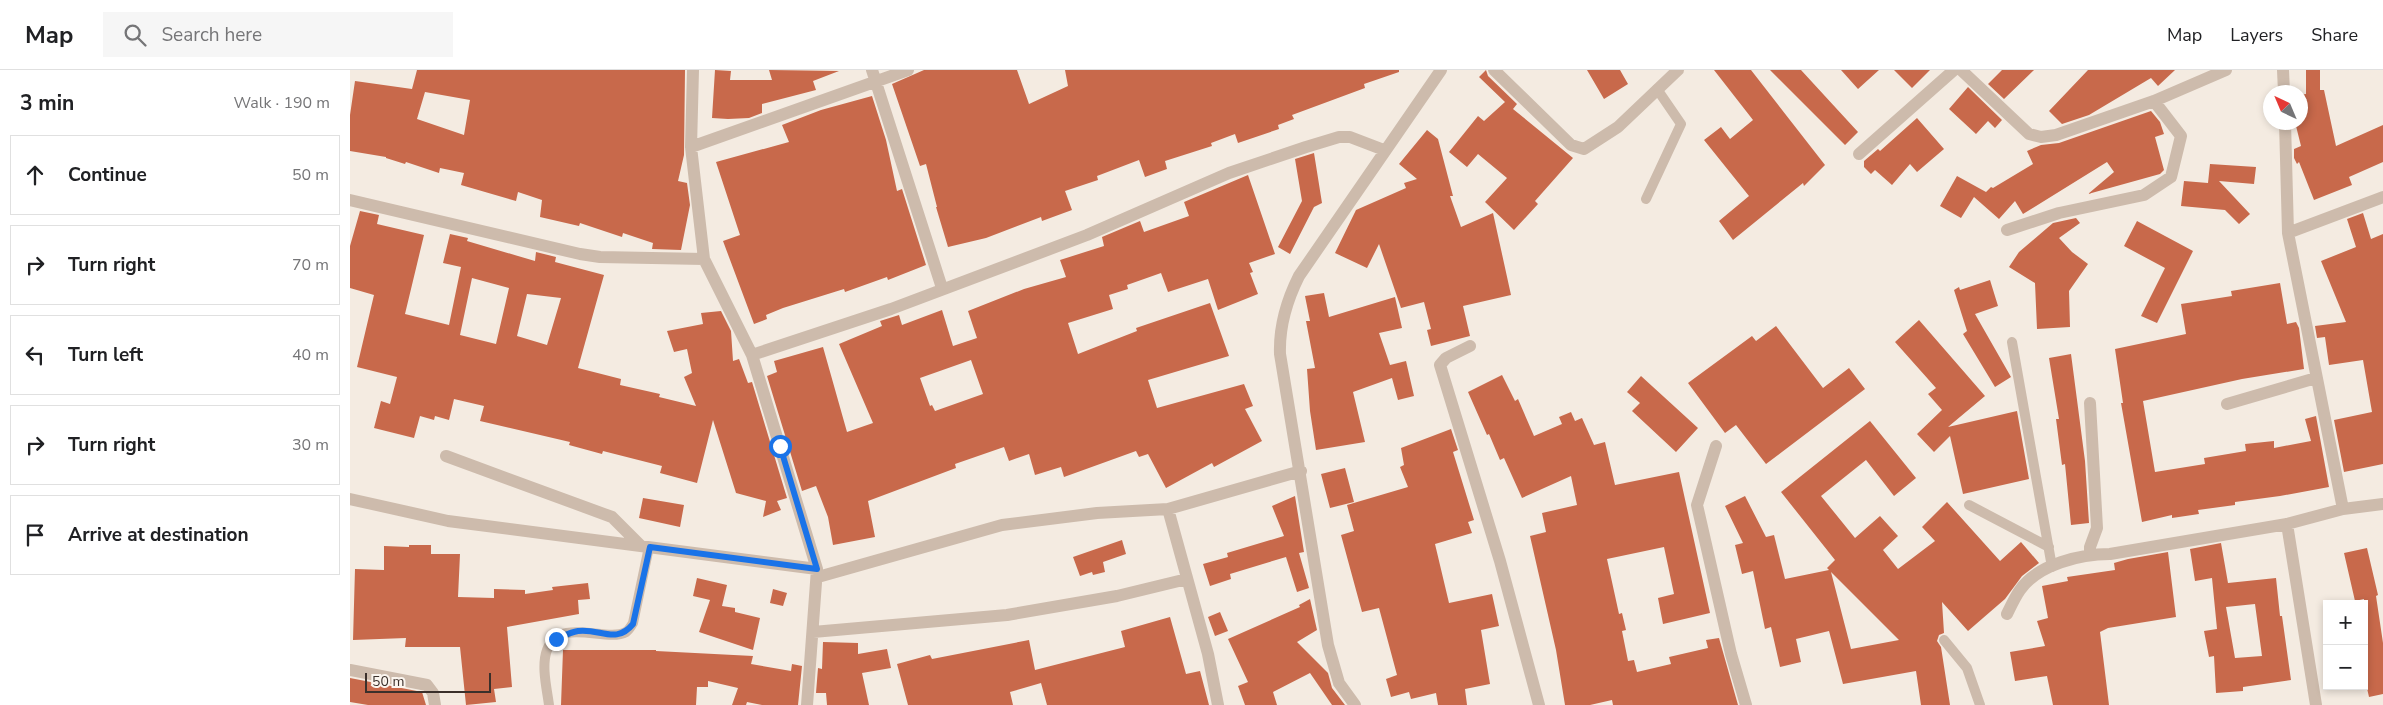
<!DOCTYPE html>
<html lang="en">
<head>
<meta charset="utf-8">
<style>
	body { margin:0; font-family:"Nunito Sans",sans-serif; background:#f6f6f6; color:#202124 }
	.controls { position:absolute; right:15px; bottom:15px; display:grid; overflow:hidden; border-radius:0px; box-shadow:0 2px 8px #0003 }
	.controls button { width:45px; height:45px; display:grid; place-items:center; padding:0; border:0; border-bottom:1px solid #e0e0e0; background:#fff; color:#202124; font:25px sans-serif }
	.compass { position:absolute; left:1913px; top:15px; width:45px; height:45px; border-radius:50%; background:#fff; box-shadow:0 2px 8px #0003; rotate:316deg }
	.scale { position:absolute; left:15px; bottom:12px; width:126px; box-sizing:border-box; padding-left:5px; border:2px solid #3b302b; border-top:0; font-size:14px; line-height:18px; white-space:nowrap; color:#3b302b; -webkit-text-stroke:4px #fbf5ee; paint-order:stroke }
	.stop { position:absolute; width:15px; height:15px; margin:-11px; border:4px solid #1a73e8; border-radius:50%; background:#fff }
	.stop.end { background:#1a73e8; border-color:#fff; box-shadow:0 1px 5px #0008 }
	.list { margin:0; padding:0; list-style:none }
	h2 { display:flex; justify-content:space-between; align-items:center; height:65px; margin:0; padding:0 20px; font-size:21px }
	h2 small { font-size:16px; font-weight:400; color:#757577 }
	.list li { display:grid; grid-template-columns:32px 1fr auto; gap:15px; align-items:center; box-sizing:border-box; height:80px; margin:0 10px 10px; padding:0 10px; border:1px solid #e0e0e0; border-radius:0px }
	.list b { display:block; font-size:19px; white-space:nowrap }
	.list em { font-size:16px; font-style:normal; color:#757577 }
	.icon { flex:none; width:28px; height:28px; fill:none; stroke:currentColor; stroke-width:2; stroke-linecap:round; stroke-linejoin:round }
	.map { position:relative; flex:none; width:2033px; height:635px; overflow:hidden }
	header { display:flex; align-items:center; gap:30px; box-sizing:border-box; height:70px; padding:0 25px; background:#fff; border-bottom:1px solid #e0e0e0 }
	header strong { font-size:24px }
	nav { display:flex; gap:28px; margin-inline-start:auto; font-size:18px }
	.search { width:350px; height:45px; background:#f6f6f6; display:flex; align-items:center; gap:12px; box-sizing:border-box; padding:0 18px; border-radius:0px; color:#757577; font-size:19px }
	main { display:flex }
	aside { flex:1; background:#fff }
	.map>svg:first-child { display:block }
</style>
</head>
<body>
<header>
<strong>Map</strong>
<div class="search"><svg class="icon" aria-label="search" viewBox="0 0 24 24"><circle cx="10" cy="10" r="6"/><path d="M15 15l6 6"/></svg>Search here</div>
<nav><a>Map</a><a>Layers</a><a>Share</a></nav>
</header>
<main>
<aside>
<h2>3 min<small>Walk · 190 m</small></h2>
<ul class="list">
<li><svg class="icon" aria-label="ahead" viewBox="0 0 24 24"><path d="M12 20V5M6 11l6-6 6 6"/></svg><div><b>Continue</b></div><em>50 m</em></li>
<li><svg class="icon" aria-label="right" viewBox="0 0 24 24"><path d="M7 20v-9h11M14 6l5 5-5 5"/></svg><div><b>Turn right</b></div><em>70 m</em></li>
<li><svg class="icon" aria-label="left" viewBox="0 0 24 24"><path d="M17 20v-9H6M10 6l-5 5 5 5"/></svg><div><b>Turn left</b></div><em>40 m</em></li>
<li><svg class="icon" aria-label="right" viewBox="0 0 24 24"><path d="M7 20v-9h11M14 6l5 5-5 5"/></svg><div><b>Turn right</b></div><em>30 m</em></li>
<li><svg class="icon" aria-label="arrive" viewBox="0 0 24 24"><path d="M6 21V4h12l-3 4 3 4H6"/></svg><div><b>Arrive at destination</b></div></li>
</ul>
</aside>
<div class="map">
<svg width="2033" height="635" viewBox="0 0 2033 635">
	<rect width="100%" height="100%" fill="#f4ebe1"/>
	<path fill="#c8694b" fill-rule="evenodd" d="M67,0H335L334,85L328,111L337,113L340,135L331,180L302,179L303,173L273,163L272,167L230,153L229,156L190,147L192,130L168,122L166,131L111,115L114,103L90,98L89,103L56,92L55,94L36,88V87L0,81V45L5,11L62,19ZM75,22L120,30L114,65L67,49Z
		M365,0L381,1L380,10H422L419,0L489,1L463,11L466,20L412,34V43L399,48L378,49L362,48Z
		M574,0H667L679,34L718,16L715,0H1049V2L1014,14L1015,18L942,45L944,49L928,55L929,59L888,73L885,64L861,73L862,76L815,91L817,99L795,107L789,90L747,106L748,110L715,121L722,140L692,151L691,147L636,168L598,177L586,137H587L576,94L570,96L542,14Z
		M1136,0L1138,6L1167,34L1163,39L1223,88L1185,131L1188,134L1164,160L1135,132L1157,108L1128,84L1117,97L1099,82L1128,46L1134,51L1155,32L1129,7Z
		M1237,0H1270L1278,14L1254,29Z
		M1364,0H1401L1475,95L1454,116L1453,113L1383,170L1369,151L1399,126L1354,70L1371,57L1380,69L1403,50Z
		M1420,0H1451L1508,62L1495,75Z
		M1491,0H1529L1508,19Z
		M1544,0H1580L1562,18Z
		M1652,0H1684L1654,29L1638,14Z
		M1738,0H1825L1808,16L1801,8L1739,45L1712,54L1699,41Z
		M1956,0H1970V20H1974L1986,76L2033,55V92L1999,107L2002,115L1964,130L1949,92L1947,94L1944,88V79L1951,76L1945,52H1950V25L1956,24Z
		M1618,17L1652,50L1645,58L1638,51L1626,64L1599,39Z
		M522,26L536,70L547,121L552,119L576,195L538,210L537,207L495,222L494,219L433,238L416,245L417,249L404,254L373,171L390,165L366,92L439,72L432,55L471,40Z
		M1801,41L1810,52L1814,64L1805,67L1814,100L1810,104L1738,124L1764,102L1757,92L1673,144L1665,131L1649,149L1624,127L1611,148L1590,136L1607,106L1636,122L1641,117L1643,118L1683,94L1677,81L1691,75L1709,73Z
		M1567,48L1594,79L1567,102L1560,94L1542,115L1525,100L1521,104L1514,97V91L1528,79L1530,81Z
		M1077,60L1088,69L1103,126H1100L1111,157L1143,143L1161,225L1113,236L1120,266L1081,276L1077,260L1081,259L1074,232L1051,238L1029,174L1017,198L985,183L1006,140L1056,118L1054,113L1067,109L1049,94Z
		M964,83L972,133L964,137L940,184L928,177L952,131L945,89Z
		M1860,94L1906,97L1904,114L1869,111L1900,144L1889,154L1875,140L1831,136L1834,111L1858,113Z
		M898,105L925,184L899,193L903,202L900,203L908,224L868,240L858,209L818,222L811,203L777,215L778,219L759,225L763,239L718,253L728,284L787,261L786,258L860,233L879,286L798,310L807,338L894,314L903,336L895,339L912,371L864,397L862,393L816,418L798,384L789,387L786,381L714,407L711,397L685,405L679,384L659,391L654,377L605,394L606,398L518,431L525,467L483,475L478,447L466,416L452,421L417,306L427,302L424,291L473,277L497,362L523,353L489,274L532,256L530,251L549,245L552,255L592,240L603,276L627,268L618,241L674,219L716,207L710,190L754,176L752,167L790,151L794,162L839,146L834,132ZM621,290L633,324L585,341L582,335L580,336L570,308Z
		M10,141L29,145L27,154L74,165L55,244L99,255L111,197L93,193L100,164L118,168L117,171L185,191L186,182L206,187L205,192L254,205L228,298L271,309L270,315L310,324L309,327L346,336L334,307L342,303L337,279L324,282L317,261L353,254L351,243L371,241L381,261L383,291L389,289L398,313L402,312L437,428L427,431L431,440L413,447L416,431L386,423L363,350L347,413L310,403L312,396L253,381L252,384L219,375L220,372L130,351L134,336L104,329L99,350L85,346L84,350L70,346L64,368L24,358L31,331L40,334L47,307L7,297L24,225L0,218V176ZM122,208L159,218L146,274L110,265ZM177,224L211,228L197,275L167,266Z
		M2013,143L2021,169L2033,164V394L1994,402L1984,350L2022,342L2013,290L1979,295L1975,267L1967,268L1965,256L1996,252L1971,191L2006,177L1997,149Z
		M1726,148L1730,153L1709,168L1722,182L1738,194L1719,221L1720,257L1687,259L1685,213L1659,197L1669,182L1703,153Z
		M1787,151L1843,181L1807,253L1791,246L1815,198L1774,176Z
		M1640,210L1648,236L1625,244L1661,307L1645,317L1613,264L1617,261L1604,220L1609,217L1610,220Z
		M1930,213L1937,254L1946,252L1949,258L1954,299L1892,309L1793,331L1805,402L1855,394L1854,388L1896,381L1895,374L1924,371V378L1961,371L1955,349L1966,346L1979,417L1930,426L1885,432V435L1848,440L1849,444L1822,448V445L1792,452L1771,333H1773L1765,279L1836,264L1831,234L1882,226L1881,221Z
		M974,223L979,247L1045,227L1052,258L1029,263L1040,295L1056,291L1064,326L1048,330L1042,308L1003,322L1015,372L966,380L960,341L957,299L965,298L956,251H960L955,226Z
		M1569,250L1635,326L1598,357L1667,341L1679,409L1613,424L1600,366L1584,382L1567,364L1592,340L1578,324L1586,318L1545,272Z
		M1426,256L1473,318L1499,298L1515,319L1416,394L1386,355L1375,363L1338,313L1402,266L1406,271Z
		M1721,284L1735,391L1739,453L1721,455L1715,394L1712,395L1706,349H1709L1699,288Z
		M1152,305L1165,331L1168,329L1184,366L1212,354L1209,347L1221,342L1225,351L1232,348L1244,375L1255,372L1265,415L1329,402L1360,543L1313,554L1308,528L1324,524L1314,477L1257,489L1269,544L1272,543L1276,560L1272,561L1278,591L1284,590L1287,602L1321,594L1319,587L1358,578L1356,570L1369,568L1388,635H1263L1262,630L1240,635H1215L1206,580L1180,466L1196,462L1192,443L1227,435L1221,406L1172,428L1154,388L1150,390L1139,364L1137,365L1118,322Z
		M1291,306L1348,358L1326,382L1282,341L1290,333L1277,322Z
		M1520,351L1566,408L1544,426L1516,390L1471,426L1505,468L1530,446L1548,466L1533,480L1548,499L1585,471L1572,457L1597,432L1650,491L1671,472L1689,493L1672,506L1655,529L1618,561L1592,532L1594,563L1589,565L1587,571L1591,577L1600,635H1571L1566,601L1493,614L1479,561L1446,569L1451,592L1430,597L1421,557L1415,559L1403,501L1392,504L1385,475L1393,473L1375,436L1395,426L1416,467L1424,465L1435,509L1479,500L1477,498L1485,490L1431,422ZM1481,502L1549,570L1501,579Z
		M1101,359L1108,380L1103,382L1124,450L1118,452L1122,463L1085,474L1099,533L1142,524L1149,556L1131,560L1140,614L1115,619L1117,635H1088L1086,623L1061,629L1059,622L1041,627L1036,609L1047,605L1029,538L1012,542L991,465L1004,461L997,435L1058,417L1050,397L1054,395L1051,378Z
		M995,398L1004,432L980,438L971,404Z
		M945,426L954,482L949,483L959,518L947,522L936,487L880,504L881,509L860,516L853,494L878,487L877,483L934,466L922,436Z
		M293,428L334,435L330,457L289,448Z
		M772,470L776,484L753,492L755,502L743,505L742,502L730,506L723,487Z
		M1871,473L1878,513L1926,508L1930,546H1932L1941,610L1893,617V621L1866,623L1864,586L1859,587L1854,561L1867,559L1862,508L1845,511L1840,479ZM1905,534L1912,586L1885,588L1876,537Z
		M59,475H81V484H110L108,527L144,528V519L175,520V524L203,520L202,517L238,513L240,529L228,530L229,544L157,557L162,617L144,619L146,632L116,635L110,577H55L56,568L3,570L5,499L34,500V476L59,477Z
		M2017,478L2028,525L2026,526L2033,573V624L2019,627L2014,605V529L2005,531L1994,483Z
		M1818,482L1826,547L1758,558L1750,562L1759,635H1703L1697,606L1665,611L1660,582L1695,576L1687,551L1698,548L1692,516L1718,511L1717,507L1765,500L1764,493L1778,489Z
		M347,508L377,515L372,536L385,538V542L410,548L403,580L349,562L360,530L343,526Z
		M423,519L437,523L433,536L420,533Z
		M960,529L967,560L947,572L978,603L982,618L995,635H982L960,603L923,622L927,635H895L888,616L898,612L878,569L950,537L949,535Z
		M870,542L878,561L865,566L858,547Z
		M820,547L836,604L850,601L859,635H697L691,613L660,622L663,635H558L547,594L580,585L582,589L679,570L685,600L775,577L771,561Z
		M473,572L508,573V584L537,579L541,598L512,603L519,635H477L476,623H466L468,598L472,599Z
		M213,580H306V581L403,586L401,594L441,601L442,594L452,596L448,635H412L397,632L396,635H382L388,618L358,611V617H347L346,635H211Z
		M0,608L72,622L76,635H18L0,632Z"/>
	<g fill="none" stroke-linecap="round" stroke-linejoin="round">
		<path stroke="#cdbbac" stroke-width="10" d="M1296,129L1331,54L1307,19
			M1662,272L1702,497
			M1619,435L1699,477
			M1594,570L1617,598L1630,635
			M199,635C197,619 191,596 197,580C210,546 256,573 276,562C279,560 281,556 283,553L299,477"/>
		<path stroke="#cdbbac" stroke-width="12" d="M343,0L341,77L354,189L402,285L467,499L457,635
			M522,0L592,218
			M1144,0L1221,75L1234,79L1268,57L1328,0
			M1611,0L1679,64L1691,67L1706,65L1804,31L1876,0
			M1933,0L1934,22
			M1935,52L1938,163L1993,439
			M341,77L558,0
			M1509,84L1604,0
			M0,130L230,184L250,187L354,189
			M1657,160L1709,143L1794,125L1821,107L1831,66L1804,31
			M1938,163L2033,127
			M1120,276L1096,288L1090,295L1150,491L1189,635
			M402,285L541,239L737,165L879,103L956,77L989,67H1000L1034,80
			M1740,333L1747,458L1740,477V484
			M1877,334L1966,308
			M1366,376L1347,435L1381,584L1396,635
			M96,386L262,447L291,476
			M0,429L98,451L467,499
			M818,439L858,584L868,635
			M1937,454L1966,635
			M468,507L652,455L747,443L818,439L951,401
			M1657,544C1661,536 1665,527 1670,520C1688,494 1731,484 1760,484L1937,454L1993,439L2033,434
			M463,562L657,545L767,526L837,509
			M0,600L77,615L83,623L85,635
			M1005,635L989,613L978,575L930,284C929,256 936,232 949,206L1091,0"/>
	</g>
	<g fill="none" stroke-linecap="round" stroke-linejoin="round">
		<path stroke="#1a73e8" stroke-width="6" d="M206,569C213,566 221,562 228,561C250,558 266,575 283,554L300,477L467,499L430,376"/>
	</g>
</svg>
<div class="controls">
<button>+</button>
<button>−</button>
</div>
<svg class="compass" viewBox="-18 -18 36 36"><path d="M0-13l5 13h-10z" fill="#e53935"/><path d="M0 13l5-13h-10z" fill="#757577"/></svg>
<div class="scale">50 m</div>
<div class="stop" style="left:430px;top:376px"></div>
<div class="stop end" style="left:206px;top:569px"></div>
</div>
</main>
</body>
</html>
